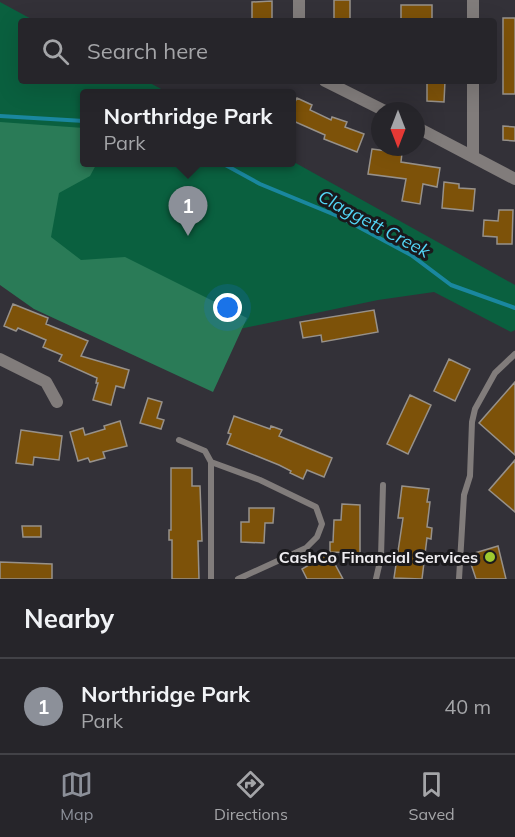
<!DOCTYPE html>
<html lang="en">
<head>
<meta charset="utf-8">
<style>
	body { margin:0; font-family:Mulish,sans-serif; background:#2e2d32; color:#f1f3f6 }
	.compass { position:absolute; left:371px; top:102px; width:54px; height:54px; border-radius:50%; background:#26252a; box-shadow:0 6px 24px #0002; rotate:180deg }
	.you { position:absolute; left:228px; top:308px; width:21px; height:21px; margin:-15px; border:4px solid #fff; border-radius:50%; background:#1a73e8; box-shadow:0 0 0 9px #1a73e833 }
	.badge { display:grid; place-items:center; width:39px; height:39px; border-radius:50%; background:#8c9099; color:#fff; font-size:20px; font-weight:700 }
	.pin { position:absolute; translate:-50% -50px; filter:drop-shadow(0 2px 3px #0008) }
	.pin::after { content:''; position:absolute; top:32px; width:21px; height:18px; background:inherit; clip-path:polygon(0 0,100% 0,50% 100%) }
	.popup { position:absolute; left:80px; top:89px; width:216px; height:78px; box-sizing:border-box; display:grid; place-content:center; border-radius:6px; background:#26252a; filter:drop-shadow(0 2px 4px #0005); font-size:20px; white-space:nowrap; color:#a4a5a8 }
	.popup b { font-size:22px; color:#f1f3f6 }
	.popup::after { content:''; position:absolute; left:50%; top:100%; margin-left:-12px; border:12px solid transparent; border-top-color:#26252a }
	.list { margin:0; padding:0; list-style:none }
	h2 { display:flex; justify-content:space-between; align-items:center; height:78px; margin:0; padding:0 24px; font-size:26px }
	h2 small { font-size:20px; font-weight:400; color:#a4a5a8 }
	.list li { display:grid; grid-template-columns:39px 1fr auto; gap:18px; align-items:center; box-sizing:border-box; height:96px; padding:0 24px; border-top:2px solid #424247 }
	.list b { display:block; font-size:22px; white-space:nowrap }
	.list p { margin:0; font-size:20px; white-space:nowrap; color:#a4a5a8 }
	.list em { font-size:20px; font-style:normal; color:#a4a5a8 }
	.icon { flex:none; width:33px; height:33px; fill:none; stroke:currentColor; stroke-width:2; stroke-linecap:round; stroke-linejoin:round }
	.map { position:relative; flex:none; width:515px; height:579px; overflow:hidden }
	.search { position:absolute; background:#26252a; box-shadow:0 6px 24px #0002; left:18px; right:18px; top:18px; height:66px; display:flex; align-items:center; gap:15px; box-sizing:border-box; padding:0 21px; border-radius:6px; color:#a4a5a8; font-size:22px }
	.sheet { height:174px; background:#26252a }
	nav { display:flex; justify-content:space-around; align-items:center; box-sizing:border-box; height:84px; border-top:2px solid #424247; background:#26252a; font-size:16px; color:#a4a5a8 }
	nav a { display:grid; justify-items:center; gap:3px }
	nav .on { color:#8c9099 }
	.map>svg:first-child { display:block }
</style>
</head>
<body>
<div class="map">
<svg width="515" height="579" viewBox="0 0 515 579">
	<rect width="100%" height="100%" fill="#333138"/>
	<path fill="#0a603f" d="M0,2L35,21H21V81H146L169,93L84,94V162H292V161L515,285V330L511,332L434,292L378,300L163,345L0,262Z"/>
	<path fill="#2a7b57" d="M0,122L84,128V162L97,163L90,176L59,193L51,237L81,260L125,257L247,318L213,392L34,309L0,285Z"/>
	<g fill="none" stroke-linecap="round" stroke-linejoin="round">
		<path stroke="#1a879f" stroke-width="4" d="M0,116L84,121
			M220,162L260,184L340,217L411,255L451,285L515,308"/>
	</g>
	<path fill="#7d5209" stroke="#97918a" stroke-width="1.5" d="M334,0H350V21H334Z
		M272,1V21H252V2Z
		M401,5H432V21H401Z
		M503,18H515V94H503Z
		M427,81H445L444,102L427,101Z
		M297,98L312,105L310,110L331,120L332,117L347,122L345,127L364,134L357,152L324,139L325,135L291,120V110Z
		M503,126L515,127V141L503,140Z
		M372,149L402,153L401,162L440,168L437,187L423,184L420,204L402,201L406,179L368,174Z
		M444,182L459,184V188L475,189L473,211L442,208Z
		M499,210H513L512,244H497V237L483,236L484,220L498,221Z
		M13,304L48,318L46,324L88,341L81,356L129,370L124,388L116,386L111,405L93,400L98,383H96L97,378L59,361L62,355L43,347L46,340L18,328L16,331L4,326Z
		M374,310L378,332L322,342L321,335L303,338L300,322Z
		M449,359L470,369L455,401L434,391Z
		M515,382V455L479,423Z
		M410,395L431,405L408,454L387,444Z
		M148,398L162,402L157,418L164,420L161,429L140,423Z
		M234,416L270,429L271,426L282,430L279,436L332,458L324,477L307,470L303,479L290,473L291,471L279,465L227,444L231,434L228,433Z
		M120,421L127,446L103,452L105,458L90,462L88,458L78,461L70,432L83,428L85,435L105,429L104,426Z
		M21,430L62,436L59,460L34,457L33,465L16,463Z
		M515,460V512L489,490Z
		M171,468H192V486H200L202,541H198L199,579H172V540H169V530H171Z
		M402,486L429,489L427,502H430L427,527L432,528L431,539L427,538L422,579L394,578L403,518H398Z
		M342,504L360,505V553L330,552V542H333L334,520H341Z
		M249,508H274L273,523H265L264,543L241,542V522H249Z
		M22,526H41V537H23Z
		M498,546L506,579H476L468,555Z
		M329,553L343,579H307L302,569Z
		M0,562L52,564V579H0Z"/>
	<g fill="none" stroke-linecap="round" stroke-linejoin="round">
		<path stroke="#817c7b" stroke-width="6" d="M179,440L205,451L211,462
			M211,579V462L260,480L316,507L322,524L317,537L306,548L238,579
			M376,579L381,557L383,485
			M459,579L464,495L470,476L472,422L475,409L495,373L515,354"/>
		<path stroke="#817c7b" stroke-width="12" d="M299,0V21
			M473,0V21
			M325,81L385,111
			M473,81V155
			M416,127L515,179
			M0,359L46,382L57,402"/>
	</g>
	<circle fill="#9eca2f" stroke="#1a191c" stroke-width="2" cx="490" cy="557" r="6"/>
	<g text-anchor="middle" stroke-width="6" stroke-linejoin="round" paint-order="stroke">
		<g font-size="16" font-weight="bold" fill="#eeecf0" stroke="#1a191c" text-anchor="end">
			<text x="478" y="563">CashCo Financial Services</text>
		</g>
		<g font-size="18" font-style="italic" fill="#53d6f7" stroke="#1a191c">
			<text transform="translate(374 224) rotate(28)" y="6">Claggett Creek</text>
		</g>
	</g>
</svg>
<svg class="compass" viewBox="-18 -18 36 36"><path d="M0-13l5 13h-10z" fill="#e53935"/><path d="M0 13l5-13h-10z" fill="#a4a5a8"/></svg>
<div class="you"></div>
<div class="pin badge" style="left:188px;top:236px">1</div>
<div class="popup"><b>Northridge Park</b>Park</div>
<div class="search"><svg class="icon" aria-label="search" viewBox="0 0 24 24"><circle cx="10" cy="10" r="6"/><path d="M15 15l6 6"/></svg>Search here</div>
</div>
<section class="sheet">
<h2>Nearby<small></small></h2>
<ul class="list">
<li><span class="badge">1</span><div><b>Northridge Park</b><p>Park</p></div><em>40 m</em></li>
</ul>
</section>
<nav>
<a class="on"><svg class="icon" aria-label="map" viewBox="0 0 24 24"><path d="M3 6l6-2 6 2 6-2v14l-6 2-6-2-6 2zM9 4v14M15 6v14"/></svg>Map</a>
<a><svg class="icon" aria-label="directions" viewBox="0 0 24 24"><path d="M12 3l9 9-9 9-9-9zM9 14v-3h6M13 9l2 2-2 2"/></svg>Directions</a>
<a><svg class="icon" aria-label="saved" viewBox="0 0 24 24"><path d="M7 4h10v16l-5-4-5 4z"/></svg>Saved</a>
</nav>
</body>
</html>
